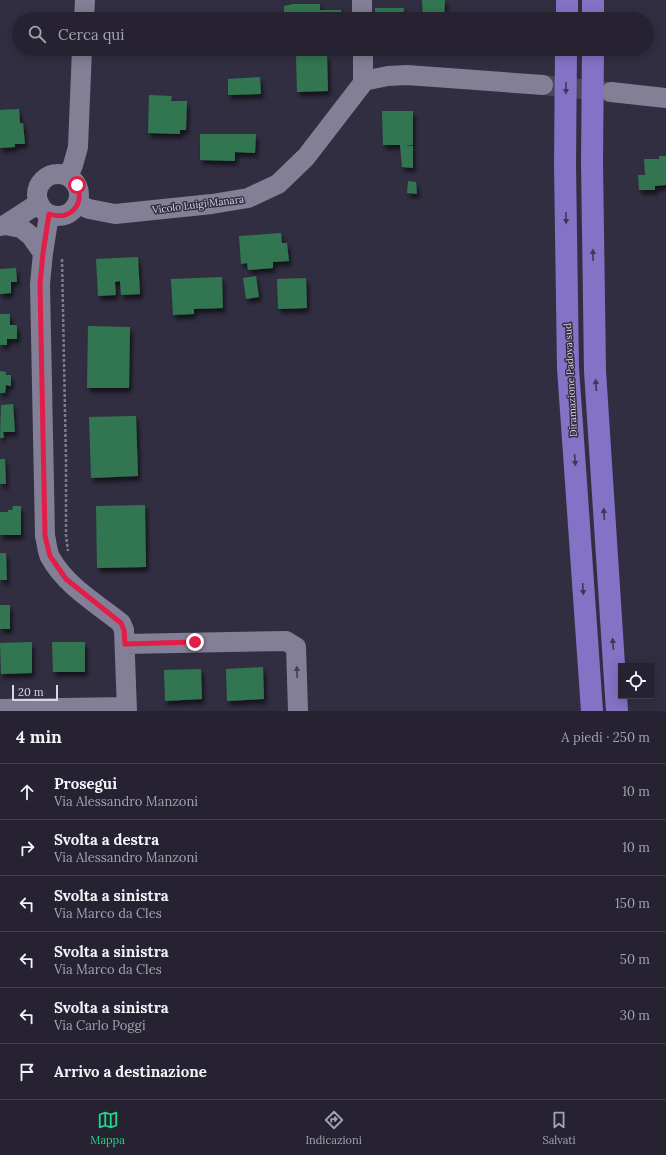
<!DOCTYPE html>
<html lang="it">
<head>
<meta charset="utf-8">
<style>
	body { margin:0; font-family:Lora,serif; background:#322f3e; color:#f1f3f6 }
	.controls { position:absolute; right:12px; bottom:12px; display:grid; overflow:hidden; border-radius:0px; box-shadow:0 2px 10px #0003 }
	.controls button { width:36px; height:36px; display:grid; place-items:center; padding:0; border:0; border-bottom:1px solid #423f4d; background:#262232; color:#f1f3f6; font:20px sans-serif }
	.scale { position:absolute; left:12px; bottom:10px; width:46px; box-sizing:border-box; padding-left:4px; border:2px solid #d8d6e3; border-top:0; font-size:11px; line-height:14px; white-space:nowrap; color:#d8d6e3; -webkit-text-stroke:3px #322e42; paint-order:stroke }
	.stop { position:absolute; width:12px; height:12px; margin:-9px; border:3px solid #e11d48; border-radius:50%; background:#fff }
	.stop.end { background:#e11d48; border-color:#fff; box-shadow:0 1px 4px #0008 }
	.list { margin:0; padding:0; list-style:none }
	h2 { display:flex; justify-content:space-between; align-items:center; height:52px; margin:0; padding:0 16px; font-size:17px }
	h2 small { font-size:13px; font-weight:400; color:#a4a4ac }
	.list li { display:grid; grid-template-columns:26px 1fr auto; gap:12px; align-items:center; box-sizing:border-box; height:56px; padding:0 16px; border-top:1px solid #423f4d }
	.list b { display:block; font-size:15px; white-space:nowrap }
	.list p { margin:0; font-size:13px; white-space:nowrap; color:#a4a4ac }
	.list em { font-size:13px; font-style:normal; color:#a4a4ac }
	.icon { flex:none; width:22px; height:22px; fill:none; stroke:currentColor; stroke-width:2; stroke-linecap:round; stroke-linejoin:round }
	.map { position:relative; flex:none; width:666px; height:711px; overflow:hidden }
	.search { position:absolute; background:#262232; box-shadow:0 2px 10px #0003; left:12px; right:12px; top:12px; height:44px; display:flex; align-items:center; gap:10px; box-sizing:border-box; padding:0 14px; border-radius:22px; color:#a4a4ac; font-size:15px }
	.sheet { height:388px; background:#262232 }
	nav { display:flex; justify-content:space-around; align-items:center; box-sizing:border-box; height:56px; border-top:1px solid #423f4d; background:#262232; font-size:11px; color:#a4a4ac }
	nav a { display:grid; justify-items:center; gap:2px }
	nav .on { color:#21d887 }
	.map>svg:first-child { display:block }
</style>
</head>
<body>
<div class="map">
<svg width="666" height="711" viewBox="0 0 666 711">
	<defs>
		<filter id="shadow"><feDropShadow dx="2.5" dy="4.5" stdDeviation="2" flood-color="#0009"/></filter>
	</defs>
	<rect width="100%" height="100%" fill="#322e42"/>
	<path fill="#327651" filter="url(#shadow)" d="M422,0H445L444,19H423Z
		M293,4H320V10H341V19H284V6Z
		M375,8H404L403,19H375Z
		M327,55L328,91L297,92L296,56Z
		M260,77L261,94L228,95V79Z
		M149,95L172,96L171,101H187L186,130H180V134L148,133Z
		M19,109L20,123H23L25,144H15V147L0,148V110Z
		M382,111H413V145H405L413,146V168L402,167L400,145H383Z
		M200,134H256L255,153L235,152V161L200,160Z
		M659,156H666V185L655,186V190H639L638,175H645L644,159H659Z
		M408,181L416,182L417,194L407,193Z
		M281,233L282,243H287L289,261L273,262V268L248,270L247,263L241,264L239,236Z
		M138,257L140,294L121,295L120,281L115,282L116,295L98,296L96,259Z
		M16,268L17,282H11V293L0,294V269Z
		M256,276L259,297L246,299L243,278Z
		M222,277L223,308L194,309V314L173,315L171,279Z
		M306,278L307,308L278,309L277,279Z
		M0,314H10V325H17V339H7V345H0Z
		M88,326L130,327L129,388H87Z
		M0,371L6,372V375H11V386L6,385L5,393H0Z
		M13,404L15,432H3L4,438H0L1,405Z
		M136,416L138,476L91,478L89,417Z
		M0,459H5L6,484H0Z
		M145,505L146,567L97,568L96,506Z
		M13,506H21V535H0V512H8V510H12Z
		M0,553H6L7,580H0Z
		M0,605H10V629H0Z
		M32,642V673L1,674L0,643Z
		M52,642H85V672H53Z
		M263,667L264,699L227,701L226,669Z
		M201,669L202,699L165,701L164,670Z"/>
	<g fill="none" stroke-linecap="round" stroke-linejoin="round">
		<path stroke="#4b475a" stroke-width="20" stroke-dasharray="20 10" stroke-linecap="butt" d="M543,85L609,92"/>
		<path stroke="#7e7b8c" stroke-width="2.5" stroke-dasharray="3 2" stroke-linecap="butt" d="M62,259L66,461V535L68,551"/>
		<path stroke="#827f96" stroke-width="20" d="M362,0V19
			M84,19L85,0
			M363,81L388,76L407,75L543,85
			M611,92L666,98
			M37 195a21 21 0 1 1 42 0a21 21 0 1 1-42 0Z
			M68,176L73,165L78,147L82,49
			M78,204L89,209L115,214L212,204L248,198L278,184L306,157L363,83V49
			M49,215L43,253L40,284L45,536C47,543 47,551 50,557C66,586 96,603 121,623L124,630L127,711
			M5,225L21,228L31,236L43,253
			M0,226L5,225L39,203
			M125,644L286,641L296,647L298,711
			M0,709L126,707"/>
		<path stroke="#8372c5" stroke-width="22" d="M567,19V0
			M593,19V0
			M566,49L565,164L568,368L592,711
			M593,49L592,162L595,371L617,711"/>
	</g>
	<defs><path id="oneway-solid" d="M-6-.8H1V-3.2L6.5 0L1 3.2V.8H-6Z"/></defs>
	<g fill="#3e3856">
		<use href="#oneway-solid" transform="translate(566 88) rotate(91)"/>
		<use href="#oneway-solid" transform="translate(566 218) rotate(89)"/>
		<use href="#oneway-solid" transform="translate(593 255) rotate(-91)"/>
		<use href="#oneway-solid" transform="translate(596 385) rotate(-94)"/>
		<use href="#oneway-solid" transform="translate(575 460) rotate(86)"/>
		<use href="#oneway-solid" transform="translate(604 514) rotate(-94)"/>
		<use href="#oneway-solid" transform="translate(583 589) rotate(86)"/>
		<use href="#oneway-solid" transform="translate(613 644) rotate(-94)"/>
	</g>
	<use fill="#423e53" href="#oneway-solid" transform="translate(297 672) rotate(-92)"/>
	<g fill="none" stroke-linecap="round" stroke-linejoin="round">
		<path stroke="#e11d48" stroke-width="5" d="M77,185C85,205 70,221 49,214L43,253L40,284L45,536L50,556L66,579L121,623L124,630L125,644L195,642"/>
	</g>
	<g text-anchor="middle" stroke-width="3" stroke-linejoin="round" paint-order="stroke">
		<g font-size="10" fill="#d8d6e3" stroke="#322e42">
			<text transform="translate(198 204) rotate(-7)" y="4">Vicolo Luigi Manara</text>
			<text transform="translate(570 380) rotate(-93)" y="4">Diramazione Padova sud</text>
		</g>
	</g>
</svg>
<div class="controls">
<button><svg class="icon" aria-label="locate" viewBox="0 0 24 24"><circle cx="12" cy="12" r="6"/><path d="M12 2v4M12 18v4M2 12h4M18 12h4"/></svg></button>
</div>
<div class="scale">20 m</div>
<div class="stop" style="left:77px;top:185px"></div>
<div class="stop end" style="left:195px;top:642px"></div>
<div class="search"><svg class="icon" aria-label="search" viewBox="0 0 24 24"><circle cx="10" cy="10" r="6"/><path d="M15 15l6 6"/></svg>Cerca qui</div>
</div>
<section class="sheet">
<h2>4 min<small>A piedi · 250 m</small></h2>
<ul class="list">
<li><svg class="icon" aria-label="ahead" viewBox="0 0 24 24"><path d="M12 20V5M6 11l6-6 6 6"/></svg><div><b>Prosegui</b><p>Via Alessandro Manzoni</p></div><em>10 m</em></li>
<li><svg class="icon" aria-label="right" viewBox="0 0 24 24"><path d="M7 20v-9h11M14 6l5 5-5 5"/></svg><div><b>Svolta a destra</b><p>Via Alessandro Manzoni</p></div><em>10 m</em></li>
<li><svg class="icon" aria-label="left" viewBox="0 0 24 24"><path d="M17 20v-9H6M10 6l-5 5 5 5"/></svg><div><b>Svolta a sinistra</b><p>Via Marco da Cles</p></div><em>150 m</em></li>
<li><svg class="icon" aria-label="left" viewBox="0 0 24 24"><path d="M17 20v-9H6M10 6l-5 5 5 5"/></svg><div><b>Svolta a sinistra</b><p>Via Marco da Cles</p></div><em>50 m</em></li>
<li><svg class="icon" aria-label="left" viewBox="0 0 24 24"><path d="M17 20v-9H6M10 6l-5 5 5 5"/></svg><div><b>Svolta a sinistra</b><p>Via Carlo Poggi</p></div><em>30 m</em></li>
<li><svg class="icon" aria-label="arrive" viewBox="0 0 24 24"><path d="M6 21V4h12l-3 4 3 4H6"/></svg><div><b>Arrivo a destinazione</b></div></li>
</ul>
</section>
<nav>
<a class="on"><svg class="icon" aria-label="map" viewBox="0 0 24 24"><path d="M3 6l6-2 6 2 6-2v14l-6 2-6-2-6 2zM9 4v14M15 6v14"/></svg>Mappa</a>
<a><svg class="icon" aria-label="directions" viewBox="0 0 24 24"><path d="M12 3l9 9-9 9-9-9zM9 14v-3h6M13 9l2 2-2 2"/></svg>Indicazioni</a>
<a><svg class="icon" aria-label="saved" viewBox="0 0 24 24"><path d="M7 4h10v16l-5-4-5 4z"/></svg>Salvati</a>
</nav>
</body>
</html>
